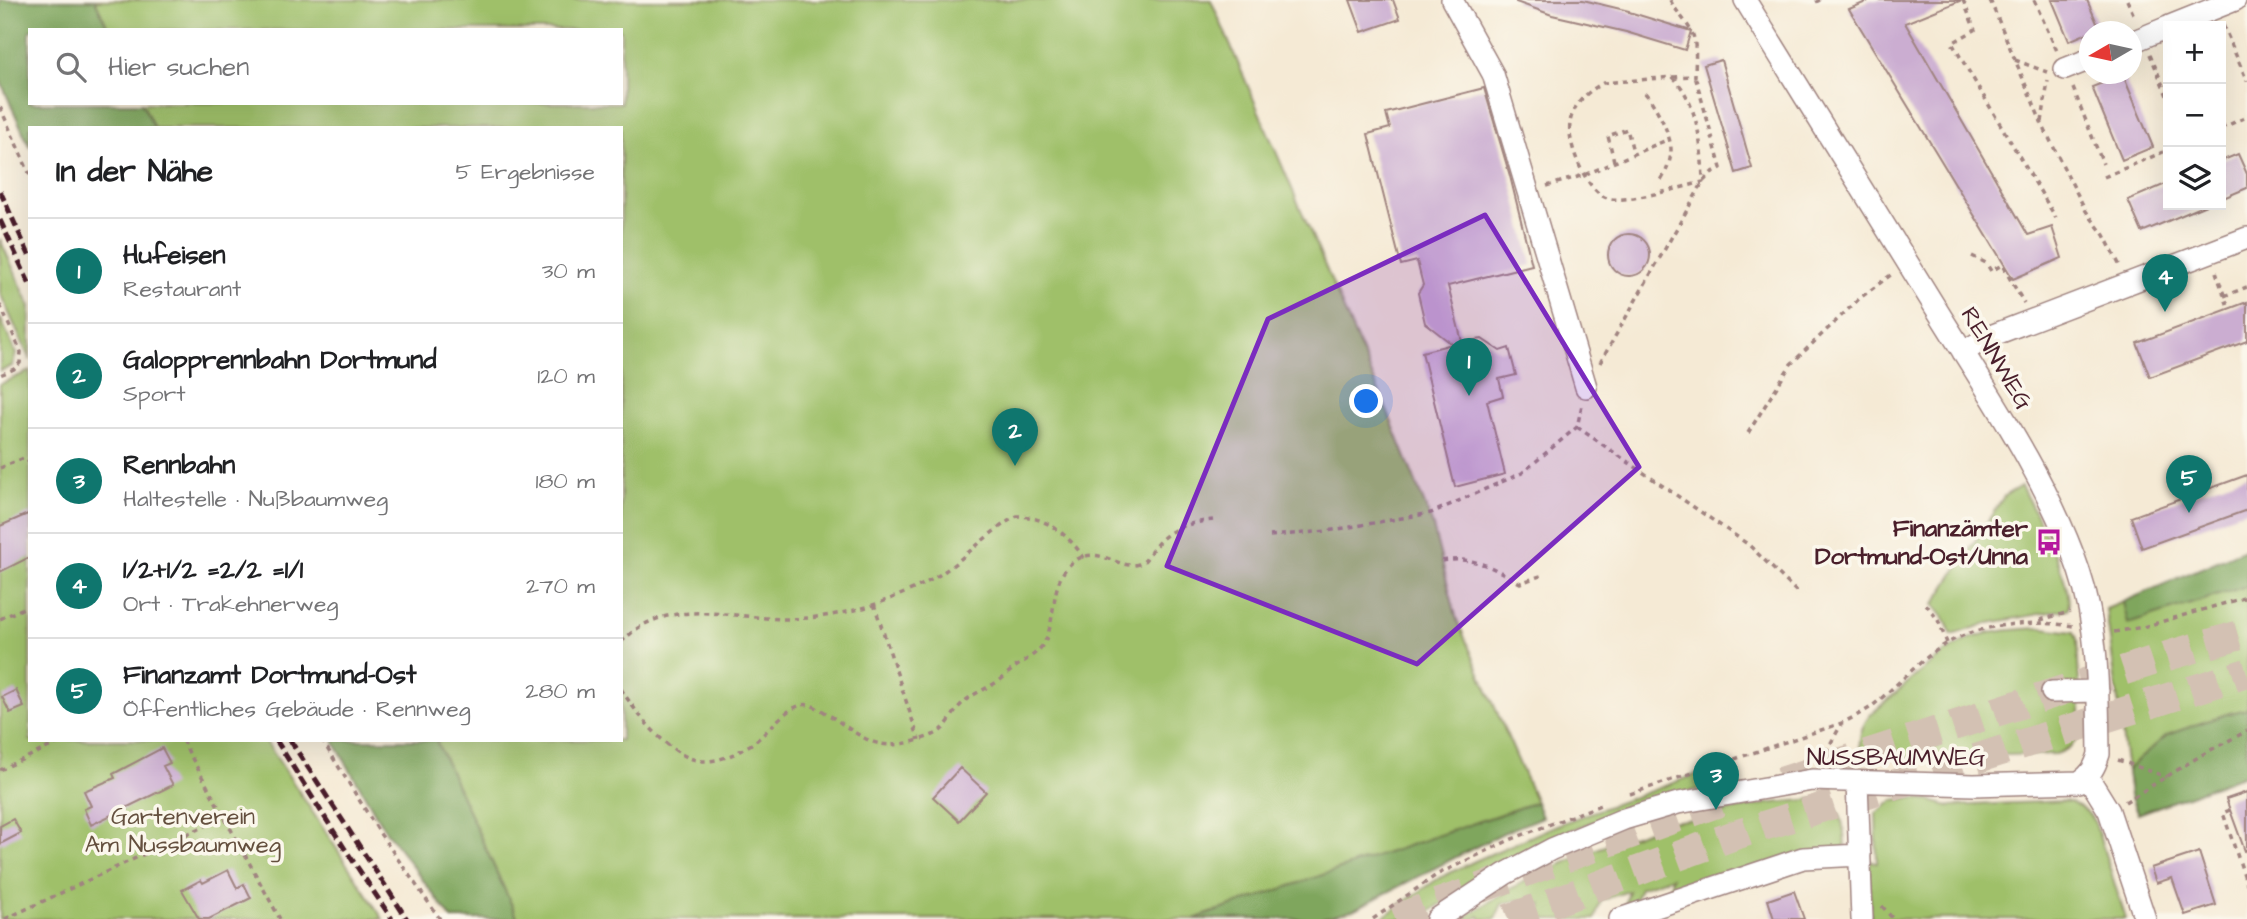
<!DOCTYPE html>
<html lang="de">
<head>
<meta charset="utf-8">
<style>
	body { margin:0; font-family:"Architects Daughter",sans-serif; background:#f2f2f2; color:#202124 }
	.controls { position:absolute; right:21px; top:21px; display:grid; overflow:hidden; border-radius:0px; box-shadow:0 7px 28px #0002 }
	.controls button { width:63px; height:63px; display:grid; place-items:center; padding:0; border:0; border-bottom:2px solid #e0e0e0; background:#fff; color:#202124; font:35px sans-serif }
	.compass { position:absolute; left:2079px; top:21px; width:63px; height:63px; border-radius:50%; background:#fff; box-shadow:0 7px 28px #0002; rotate:261deg }
	.you { position:absolute; left:1367px; top:402px; width:24px; height:24px; margin:-18px; border:5px solid #fff; border-radius:50%; background:#1a73e8; box-shadow:0 0 0 10px #1a73e833 }
	.badge { display:grid; place-items:center; width:46px; height:46px; border-radius:50%; background:#0f766e; color:#fff; font-size:23px; font-weight:700 }
	.pin { position:absolute; translate:-50% -58px; filter:drop-shadow(0 2px 4px #0008) }
	.pin::after { content:''; position:absolute; top:37px; width:24px; height:21px; background:inherit; clip-path:polygon(0 0,100% 0,50% 100%) }
	.list { margin:0; padding:0; list-style:none }
	h2 { display:flex; justify-content:space-between; align-items:center; height:91px; margin:0; padding:0 28px; font-size:30px }
	h2 small { font-size:23px; font-weight:400; color:#757577 }
	.list li { display:grid; grid-template-columns:46px 1fr auto; gap:21px; align-items:center; box-sizing:border-box; height:105px; padding:0 28px; border-top:2px solid #e0e0e0 }
	.list b { display:block; font-size:26px; white-space:nowrap }
	.list p { margin:0; font-size:23px; white-space:nowrap; color:#757577 }
	.list em { font-size:23px; font-style:normal; color:#757577 }
	.icon { flex:none; width:38px; height:38px; fill:none; stroke:currentColor; stroke-width:2; stroke-linecap:round; stroke-linejoin:round }
	.map { position:relative; flex:none; width:2247px; height:919px; overflow:hidden }
	.search { position:absolute; background:#fff; box-shadow:0 7px 28px #0002; left:28px; top:28px; width:595px; height:77px; display:flex; align-items:center; gap:18px; box-sizing:border-box; padding:0 24px; border-radius:0px; color:#757577; font-size:26px }
	.panel { position:absolute; background:#fff; box-shadow:0 7px 28px #0002; left:28px; top:126px; width:595px; height:616px; border-radius:0px }
	.map>svg:first-child { display:block }
</style>
</head>
<body>
<div class="map">
<svg width="2247" height="919" viewBox="0 0 2247 919">
	<rect width="100%" height="100%" fill="#fbf7ec"/>
	<filter id="ink" filterUnits="userSpaceOnUse"><feTurbulence type="fractalNoise" baseFrequency=".0143" numOctaves="2"/><feDisplacementMap in="SourceGraphic" scale="14" xChannelSelector="R" yChannelSelector="G"/><feConvolveMatrix kernelMatrix="1 2 1 2 8 2 1 2 1" color-interpolation-filters="sRGB"/></filter>
	<filter id="wash" filterUnits="userSpaceOnUse"><feTurbulence type="fractalNoise" baseFrequency=".00686" numOctaves="4" result="noise"/><feDisplacementMap in="SourceGraphic" scale="28" xChannelSelector="R" yChannelSelector="G"/><feGaussianBlur stdDeviation="1.57" result="paint"/><feColorMatrix in="noise" values="0 0 0 0 0 0 0 0 0 0 0 0 0 0 0 0 0 1.4 0 .05"/><feComposite in="paint" operator="in"/></filter>
	<g filter="url(#wash)">
		<rect width="100%" height="100%" fill="#f5ead5"/>
		<path fill="#9fc069" stroke="#74704a" stroke-width="2" d="M95,0H1211L1386,408L1432,523L1457,620L1536,802L1194,919H518L436,740H621V128H154L142,103H621V30H109Z
			M0,239L30,306V360L0,293Z
			M0,317L16,354L12,366L0,371Z
			M30,371V740H265L383,919H0V384Z
			M2021,486C2033,510 2075,584 2068,609L1989,623L1952,635L1943,616L1934,605L2004,496Z
			M2247,548V774L2138,814L2130,795L2106,609L2168,584Z
			M2043,628L2074,632L2077,639L2081,731C2076,744 2068,750 2056,754L1864,758C1856,742 1860,728 1870,715C1897,693 1943,648 1974,637C1996,630 2020,629 2043,628Z
			M1703,772L1740,776L1720,784L1638,804L1553,837L1486,873L1419,919H1380L1439,878L1475,861L1557,825Z
			M1907,798H1919L1949,806L2065,801C2081,805 2087,810 2095,823L2126,919H1871L1869,861L1877,862L1876,813L1894,800Z
			M1816,799C1843,805 1844,823 1845,847L1669,896L1672,877L1640,888L1632,908L1624,910L1629,891L1601,900L1595,919H1544L1540,918L1542,904L1518,900L1502,904L1495,919H1481L1480,916L1474,919H1462L1510,889L1539,874L1594,850L1670,822L1695,819L1718,813L1771,803Z"/>
		<path fill="#7fa65d" stroke="#646244" stroke-width="2" d="M0,0H95L109,30H30V103H142L154,128H30V148L0,80Z
			M2247,548V586L2128,624L2123,602Z
			M2247,709V774L2138,814L2130,795L2127,770L2167,735L2226,714Z
			M333,740H436L518,919H452L383,827Z
			M1536,802L1542,817L1505,832L1353,910L1319,919H1194Z"/>
		<g id="blocks">
			<path fill="#cbadd1" d="M1350,0H1393L1400,19L1362,32Z
				M1516,0H1583L1629,11V12L1691,31L1685,50L1626,32L1552,15L1516,2Z
				M1871,0H1962L1905,23L2028,235L2052,227L2062,258L2013,279L1849,9Z
				M2052,0H2087L2097,23V29L2069,41Z
				M1721,60L1752,168L1736,173L1704,65Z
				M2123,75L2153,147L2122,160L2092,87Z
				M1484,88L1510,176L1532,265L1448,286L1462,342L1482,339L1500,351L1509,348L1516,375L1499,379L1503,396L1487,401L1505,474L1455,487L1422,352L1452,344L1425,323L1418,293L1423,285L1417,261L1401,265L1368,134L1390,128L1386,113Z
				M2238,154L2247,174V188L2221,199V161Z
				M2168,183V205H2206L2142,232L2128,200Z
				M1608 255a21 21 0 1 1 42 0a21 21 0 1 1-42 0Z
				M2247,302V341L2150,377L2137,343Z
				M2247,475V510L2142,548L2131,517Z
				M30,513V557L0,572V526Z
				M16,690L24,707L10,713L2,697Z
				M162,748L170,763L163,766L173,785L91,825L84,809L91,806L84,791L115,778L113,774Z
				M960,768L986,792L959,821L933,797Z
				M2247,792V850L2245,851L2226,799Z
				M13,819L21,833L0,844V826Z
				M2199,852L2216,905L2185,915L2172,878L2156,883L2151,868Z
				M228,870L237,888L244,884L251,898L209,919H199L182,890L201,880L203,883Z
				M1794,891L1804,919H1774L1768,900Z"/>
		</g>
	</g>
	<g filter="url(#ink)">
		<use href="#blocks" fill-opacity="0" stroke="#a08480" stroke-width="2"/>
		<g fill="none" stroke-linecap="round" stroke-linejoin="round">
			<path stroke="#d3c1b3" stroke-width="30" stroke-dasharray="30 15" stroke-linecap="butt" d="M1781,782L2174,654L2247,633
				M1395,919L1733,797
				M1508,919L1735,835L2247,673"/>
			<g stroke="#a08480" stroke-width="24">
				<path id="minor" d="M1452,0L1493,74L1586,387
					M2170,26L2235,0
					M2132,42L2168,27
					M2065,69L2090,59
					M1963,352L1988,337L2247,238
					M2052,692L2098,691
					M2088,777L2109,811L2145,919
					M1857,782L1862,919
					M1437,919L1505,874L1552,849L1624,819L1678,803L1812,780L1974,785L2079,782C2091,775 2095,767 2099,754C2098,692 2099,630 2079,571C2049,482 1989,394 1940,315C1875,210 1810,105 1745,0
					M1620,919L1803,858L1860,855"/>
			</g>
			<path stroke="#a08480" stroke-width="3.5" stroke-dasharray="5 5" stroke-linecap="butt" d="M1670,0C1676,11 1684,19 1690,29C1698,41 1695,62 1695,76L1673,77
				M1963,0L1975,30L1952,43L2056,218
				M1990,0L2042,124L2064,168L2086,211L2104,235L2120,266
				M2034,0L2057,51
				M2127,0L2135,18
				M1816,2L1820,0
				M2223,25L2247,81
				M2150,54L2168,98
				M2015,60L2047,72
				M1673,77C1698,103 1702,147 1703,182C1682,187 1625,204 1607,198C1586,191 1567,144 1570,123C1572,105 1588,91 1603,83Z
				M2073,88L2103,164
				M1645,93C1655,104 1671,134 1671,150C1671,161 1666,173 1660,182
				M0,107L30,175
				M2042,122L2048,81
				M2221,128L2247,117
				M1614,161L1608,136L1627,129L1634,155
				M2104,177L2168,150
				M1547,186L1584,175L1669,139
				M1972,256L1986,263L1991,271L2002,265L2024,303
				M2216,272L2229,309
				M2224,296L2247,287
				M0,305L21,352L20,363L14,369L0,375
				M1600,363L1703,182L1711,173L1721,168L1695,76
				M1577,427L1749,545L1800,595
				M1748,433L1791,364L1860,298L1892,274
				M0,468L24,458L30,463
				M1270,536L1327,531L1431,513L1522,473L1577,427L1582,405
				M1442,561C1474,556 1492,567 1520,583L1543,575
				M874,604L919,740
				M1926,604L1938,620L1947,643
				M0,619L30,605
				M2040,620L2070,612
				M2114,632L2143,627L2247,597
				M621,642C627,637 632,632 638,628C681,601 736,618 784,619C810,619 837,615 863,608C885,602 927,585 945,571C969,554 991,530 1017,516C1045,516 1069,535 1084,558
				M621,689C636,713 672,760 703,761C722,762 742,751 757,740C771,729 784,709 802,705C820,700 854,740 881,744C897,747 918,741 933,735C949,729 952,711 965,701C974,693 986,689 997,682C1003,679 1007,673 1013,669C1024,660 1038,655 1045,641C1057,618 1049,580 1073,562C1099,543 1118,571 1139,564C1146,562 1148,555 1153,549C1168,528 1189,523 1213,520
				M182,740L280,919
				M322,740L381,835L440,919
				M2118,760L2167,777
				M1824,762L1828,748L1841,725
				M0,770L64,740
				M1705,770L1729,772
				M1630,794L1842,723C1852,718 1862,713 1871,707C1896,687 1918,661 1946,644C1981,623 2034,620 2073,626
				M2125,802L2205,753L2247,731
				M2230,810L2223,813L2247,884
				M1882,906L1893,919
				M5,919L224,817
				M1373,919L1438,874L1512,839L1603,804"/>
			<use href="#minor" stroke="#fff" stroke-width="21"/>
			<path stroke="#4a1f2b" stroke-width="5" stroke-dasharray="10 5" stroke-linecap="butt" d="M0,191L30,257
				M0,220L30,285
				M276,740L345,849L392,919
				M290,740L407,919"/>
		</g>
	</g>
	<path fill="#7b2cbf" fill-opacity="0.2" stroke="#7b2cbf" stroke-width="5" stroke-linejoin="round" d="M1485,215L1639,467L1417,664L1167,566L1268,319Z"/>
	<defs>
		<g id="bus-bare" transform="scale(2.1)"><path d="M-5-6H5V4H4V6H2V4H-2V6H-4V4H-5ZM-3.5-4V0h7V-4ZM-3.5 1.2v1.5H-2V1.2ZM2 1.2v1.5H3.5V1.2Z" fill="#b5179e" stroke="#fbf7ec" stroke-width="2.5" paint-order="stroke"/></g>
	</defs>
	<g fill-rule="evenodd">
		<use href="#bus-bare" x="2049" y="542"/>
	</g>
	<g text-anchor="middle" stroke-width="7" stroke-linejoin="round" paint-order="stroke">
		<g font-size="24" fill="#4a1f2b" stroke="#fbf7ec">
			<text transform="translate(1997 358) rotate(59)" y="8">RENNWEG</text>
			<text x="1896" y="765">NUSSBAUMWEG</text>
		</g>
		<g font-size="24" font-weight="bold" fill="#4a1f2b" stroke="#fbf7ec" text-anchor="end">
			<text x="2028" y="536">Finanzämter<tspan x="2028" dy="28">Dortmund-Ost/Unna</tspan></text>
		</g>
		<g font-size="24" fill="#644f3e" stroke="#fbf7ec">
			<text x="183" y="824">Gartenverein<tspan x="183" dy="28">Am Nussbaumweg</tspan></text>
		</g>
	</g>
</svg>
<div class="controls">
<button>+</button>
<button>−</button>
<button><svg class="icon" aria-label="layers" viewBox="0 0 24 24"><path d="M12 4l9 5-9 5-9-5zM3 14l9 5 9-5"/></svg></button>
</div>
<svg class="compass" viewBox="-18 -18 36 36"><path d="M0-13l5 13h-10z" fill="#e53935"/><path d="M0 13l5-13h-10z" fill="#757577"/></svg>
<div class="you"></div>
<div class="pin badge" style="left:1469px;top:396px">1</div>
<div class="pin badge" style="left:1015px;top:466px">2</div>
<div class="pin badge" style="left:1716px;top:810px">3</div>
<div class="pin badge" style="left:2165px;top:312px">4</div>
<div class="pin badge" style="left:2189px;top:513px">5</div>
<div class="search"><svg class="icon" aria-label="search" viewBox="0 0 24 24"><circle cx="10" cy="10" r="6"/><path d="M15 15l6 6"/></svg>Hier suchen</div>
<section class="panel">
<h2>In der Nähe<small>5 Ergebnisse</small></h2>
<ul class="list">
<li><span class="badge">1</span><div><b>Hufeisen</b><p>Restaurant</p></div><em>30 m</em></li>
<li><span class="badge">2</span><div><b>Galopprennbahn Dortmund</b><p>Sport</p></div><em>120 m</em></li>
<li><span class="badge">3</span><div><b>Rennbahn</b><p>Haltestelle · Nußbaumweg</p></div><em>180 m</em></li>
<li><span class="badge">4</span><div><b>1/2+1/2 =2/2 =1/1</b><p>Ort · Trakehnerweg</p></div><em>270 m</em></li>
<li><span class="badge">5</span><div><b>Finanzamt Dortmund-Ost</b><p>Öffentliches Gebäude · Rennweg</p></div><em>280 m</em></li>
</ul>
</section>
</div>
</body>
</html>
